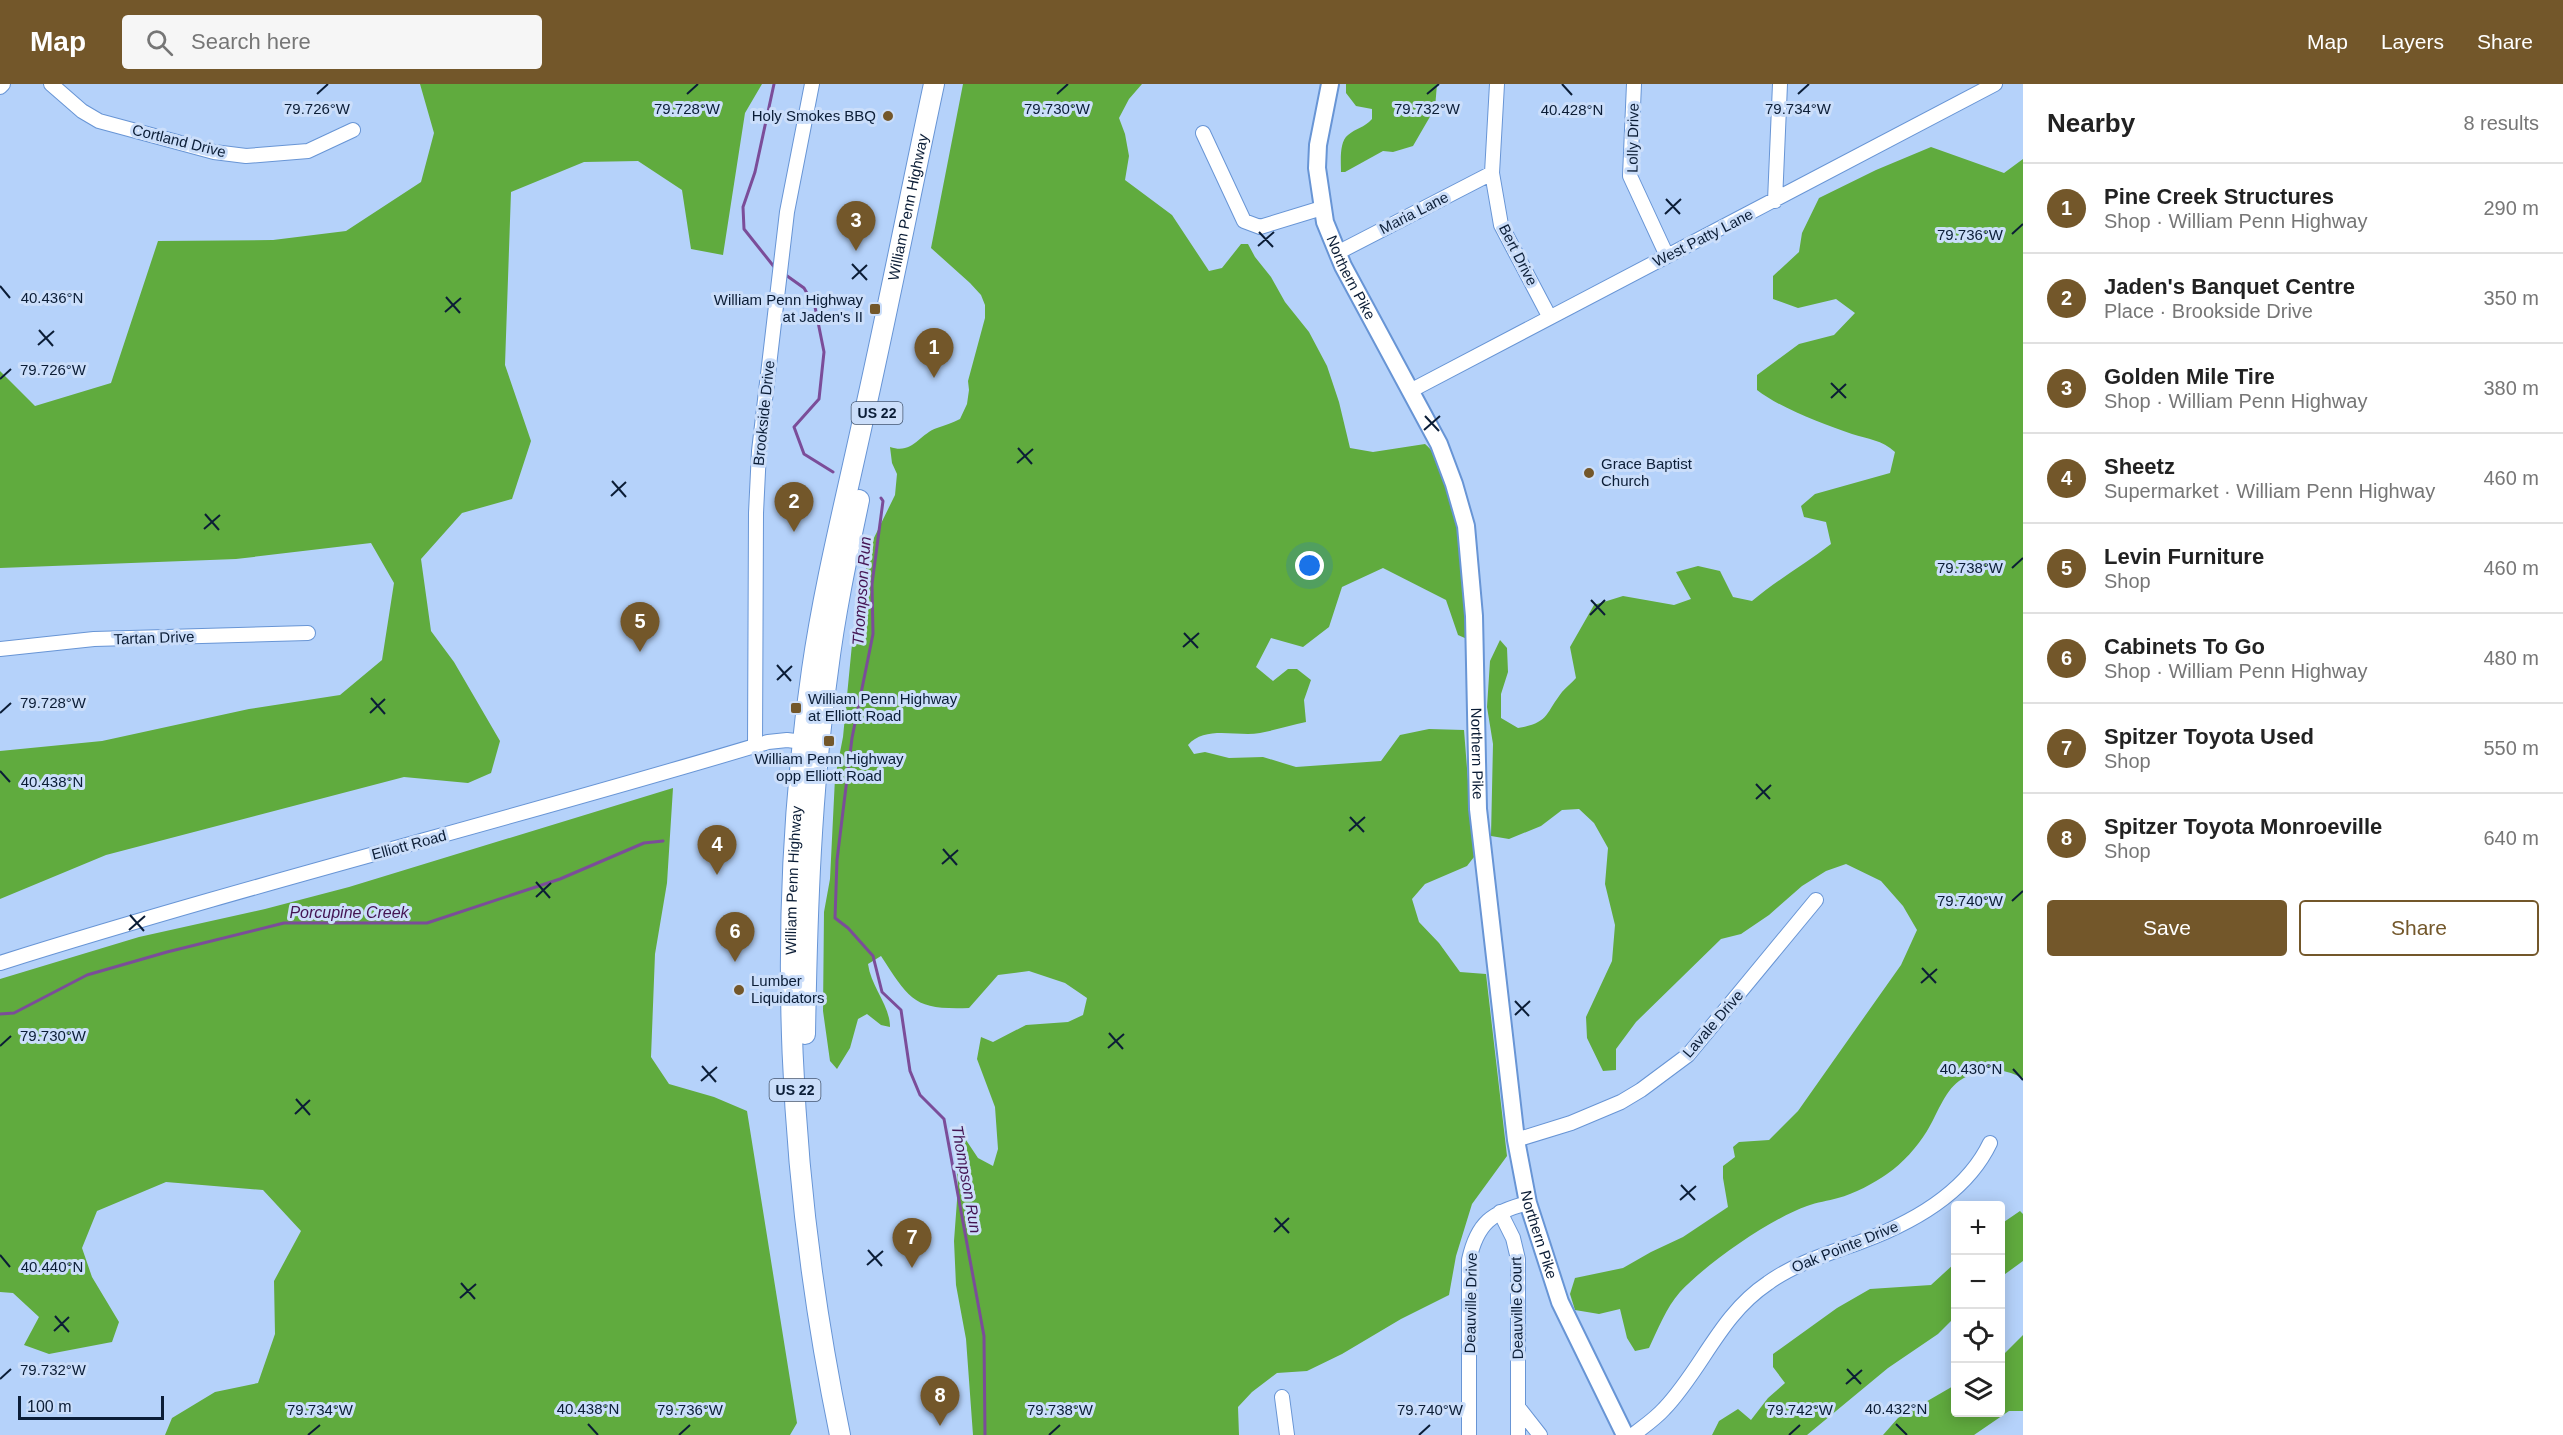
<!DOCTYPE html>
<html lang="en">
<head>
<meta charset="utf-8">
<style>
	body { margin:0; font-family:Helvetica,sans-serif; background:#f6f6f6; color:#222 }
	.controls { position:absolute; right:18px; bottom:18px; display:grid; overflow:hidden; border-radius:6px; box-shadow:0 3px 15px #0003 }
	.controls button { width:54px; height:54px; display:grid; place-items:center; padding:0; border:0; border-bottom:2px solid #e0e0e0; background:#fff; color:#222; font:30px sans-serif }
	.scale { position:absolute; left:18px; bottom:15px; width:146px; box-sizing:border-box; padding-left:6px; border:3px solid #0b1d36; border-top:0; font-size:16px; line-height:21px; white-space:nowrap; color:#0b1d36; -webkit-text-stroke:4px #cbdefa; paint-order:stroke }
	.you { position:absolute; left:1310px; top:482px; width:21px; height:21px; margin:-15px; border:4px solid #fff; border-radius:50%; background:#1a73e8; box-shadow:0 0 0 9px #1a73e833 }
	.badge { display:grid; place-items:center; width:39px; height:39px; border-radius:50%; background:#73572a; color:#fff; font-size:20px; font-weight:700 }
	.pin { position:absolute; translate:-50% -50px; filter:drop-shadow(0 2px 3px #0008) }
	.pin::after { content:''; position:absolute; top:32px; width:21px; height:18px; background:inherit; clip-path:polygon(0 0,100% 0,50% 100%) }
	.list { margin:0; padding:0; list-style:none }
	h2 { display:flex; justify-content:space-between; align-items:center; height:78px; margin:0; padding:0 24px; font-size:26px }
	h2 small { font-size:20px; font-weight:400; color:#767676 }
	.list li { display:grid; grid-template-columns:39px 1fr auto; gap:18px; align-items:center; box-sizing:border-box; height:90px; padding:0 24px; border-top:2px solid #e0e0e0 }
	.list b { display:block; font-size:22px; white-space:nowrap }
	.list p { margin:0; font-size:20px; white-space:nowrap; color:#767676 }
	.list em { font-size:20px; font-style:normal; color:#767676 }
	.actions { display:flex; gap:12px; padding:18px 24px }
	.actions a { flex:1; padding:14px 0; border:2px solid #73572a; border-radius:6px; text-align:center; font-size:21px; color:#73572a }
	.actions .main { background:#73572a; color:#fff }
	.icon { flex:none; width:33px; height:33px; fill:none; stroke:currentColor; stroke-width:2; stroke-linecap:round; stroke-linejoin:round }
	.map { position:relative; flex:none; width:2023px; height:1351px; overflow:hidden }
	header { display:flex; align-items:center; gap:36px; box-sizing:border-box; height:84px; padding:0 30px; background:#73572a; color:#fff }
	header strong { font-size:28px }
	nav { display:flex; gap:33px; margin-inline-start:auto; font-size:21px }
	.search { width:420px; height:54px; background:#f6f6f6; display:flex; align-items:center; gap:15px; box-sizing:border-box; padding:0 21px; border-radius:6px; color:#767676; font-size:22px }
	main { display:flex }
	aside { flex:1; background:#fff }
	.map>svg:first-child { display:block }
</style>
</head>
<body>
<header>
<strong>Map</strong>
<div class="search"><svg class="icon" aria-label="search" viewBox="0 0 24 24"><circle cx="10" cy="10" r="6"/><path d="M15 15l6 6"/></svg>Search here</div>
<nav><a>Map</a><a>Layers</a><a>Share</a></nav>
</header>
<main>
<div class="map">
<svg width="2023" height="1351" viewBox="0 0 2023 1351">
	<rect width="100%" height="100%" fill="#b5d2fa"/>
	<path fill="#60ab3e" d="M420,0H762L745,29L723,171L691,165L682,106L638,77L584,78L511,108L505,281L531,357L512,415L462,429L421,475L431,547L454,578L500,657L491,689L468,699L404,693L106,771L0,815V667L102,657L249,625L340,611L382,576L394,499L371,459L236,475L0,484V287L35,322L111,299L158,157L273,156L346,147L421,98L434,49Z
		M963,0H1142L1129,15L1119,34L1125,50L1129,72L1125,96L1172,131L1209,187L1222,184L1241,160H1248L1255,173L1271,193L1285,218L1309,248L1327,282L1339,318L1350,364L1373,368L1425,360C1460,387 1465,512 1467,555L1458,551L1446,516L1383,484L1342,503L1329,543L1303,563L1271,554L1256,583L1273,597L1288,585H1297L1311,596L1304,616L1306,638C1291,641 1276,646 1260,649C1237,653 1205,641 1188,661L1194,670L1205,668L1229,674L1263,673L1296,683L1381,677L1400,651L1429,645L1464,646L1474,773L1467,782L1425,800L1412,815L1419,838L1439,859L1460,888L1486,890L1507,1072L1472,1120L1456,1172L1449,1211L1401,1235L1342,1270L1307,1287L1277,1289L1252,1308L1238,1323L1239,1351H973L966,1255L956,1201L954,1157L958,1103L956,1069L966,1056L978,1074L993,1082L998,1065L995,1023L977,975L981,953L993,958L1026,941L1068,938L1083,931L1087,914L1065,899L1029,887L998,891L969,924C913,926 910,916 881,872L868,880C871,903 890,921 890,943L881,941L867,930L858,935L850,964L837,985L830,977L823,927L824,828L830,795L835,694L843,653L853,550L871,460L895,411L897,390L892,379L890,363C913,371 919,350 937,344C945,341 952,339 960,335L967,320L969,306L968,297L985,234V221L981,211L970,199L931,164Z
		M1346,0H1437L1435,24L1413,62L1393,68L1383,67L1345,88H1341C1341,77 1339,58 1348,51C1356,44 1364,44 1372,35V25L1356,22L1346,9Z
		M1931,63L2004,89L2023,75V994C2000,983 1982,982 1959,997C1944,1008 1937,1031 1927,1047C1917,1063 1903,1079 1887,1090C1874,1099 1854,1110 1838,1114C1828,1117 1817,1118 1807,1122C1770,1135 1707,1179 1680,1208C1666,1224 1658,1245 1649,1264L1635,1267L1627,1254L1620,1225L1599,1230L1575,1226L1570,1210L1575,1194L1623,1184L1651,1168L1683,1153L1728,1123L1723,1094V1082L1735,1073L1733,1063L1739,1058L1769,1056L1798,1027L1872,922L1901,881L1917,846L1903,822L1881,797L1846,780L1826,787L1802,802L1769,831L1741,850L1721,855L1636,938L1616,965V986L1603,987L1587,954L1586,933L1612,877L1615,841L1605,800L1608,764L1594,739L1579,725L1562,726L1541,742L1509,755L1491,752L1493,660L1487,623L1490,577L1500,556L1507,564L1508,588L1501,610V634L1518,644C1549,639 1545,630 1562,608C1566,603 1572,599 1576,594L1570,563L1594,521L1623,512L1674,521L1691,515L1676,488L1698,482L1720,487L1733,513L1752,517C1777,496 1805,480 1831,460L1826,438L1804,433L1801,422L1815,410L1890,389L1895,368C1882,356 1868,355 1852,350C1823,340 1780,324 1757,306V291L1799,260L1834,251L1855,229L1836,215L1798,224L1773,215V192L1799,168L1802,149L1819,114L1876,86Z
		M673,704L667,799L655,870L651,973L669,1000L714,1013L747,1027L797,1339L790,1351H165L172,1334L215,1308L258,1299L275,1250L274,1197L301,1147L263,1106L166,1098L97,1127L82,1164L92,1193L119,1238L112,1258L49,1270L24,1261L39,1233L13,1209L0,1208V895L139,853L265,825L349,803Z
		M2020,1127L2023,1130V1177L2001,1193V1140Z
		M1955,1179V1233L1938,1250L1888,1284L1807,1351H1712L1719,1337L1738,1325L1751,1336L1768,1314L1785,1299L1773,1283V1270L1837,1224L1870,1205L1931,1201Z
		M2023,1251V1327H2009L1974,1351H1883L1898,1334L1955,1301L1956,1328H2000L2001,1273Z"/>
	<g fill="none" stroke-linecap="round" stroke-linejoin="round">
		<path stroke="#7b4d99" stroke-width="3" d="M774,0L755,88L743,123L744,145L775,184
			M783,189L804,204L815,223L824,268L819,315L794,343L804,370L833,388
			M881,414L883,417L872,500L873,550L852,654L837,776L835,834L848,844L873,872L882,908L901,926L910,987L920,1011L944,1035L984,1252L985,1351
			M0,930L14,929L87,891L167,868L284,839H427L560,795L644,759L663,757"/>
		<g stroke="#6895d5" stroke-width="16">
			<path id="minor" d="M51,0L82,27L99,37L214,68L246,72L308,67L353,46
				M1497,0L1492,89L1501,141L1549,232
				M1634,0L1630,92L1667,172
				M0,3L3,0
				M1203,49L1244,137L1260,143L1322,124
				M1775,117L1780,0
				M1337,169L1492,89
				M1410,307L1995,0
				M0,565L94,555L308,549
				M755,662L756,429L759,367L787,128L812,0
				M0,879C254,799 513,735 768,658L787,656L812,659
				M1516,1056L1571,1039L1621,1018L1641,1006L1688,971L1816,816
				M1500,1128L1513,1154L1518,1175V1351
				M1282,1313L1287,1351
				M1518,1323L1540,1351
				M1469,1351V1176C1477,1139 1492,1128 1528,1119
				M1633,1351C1643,1343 1655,1335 1664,1325C1703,1284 1719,1232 1768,1199C1797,1178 1831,1169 1863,1157C1914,1138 1966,1109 1990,1059"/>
		</g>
		<g stroke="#6895d5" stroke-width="20">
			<g id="major">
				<path id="s1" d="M1330,0L1318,61L1317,84L1325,138L1343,182L1439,360L1454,400L1466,442L1474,532L1478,725L1516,1056L1528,1119L1560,1218L1625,1351"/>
			</g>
		</g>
		<g stroke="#6895d5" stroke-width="22">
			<g id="highway">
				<path d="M805,950C807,828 811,707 828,586C835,529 847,473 859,416"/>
				<path id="s2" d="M840,1351C788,1100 775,840 812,586C824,502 845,419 863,336C888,225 910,112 934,0"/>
			</g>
		</g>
		<use href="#minor" stroke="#fff" stroke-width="14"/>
		<use href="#major" stroke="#fff" stroke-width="16"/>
		<use href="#highway" stroke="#fff" stroke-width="20"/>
	</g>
	<path fill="none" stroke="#0b1d36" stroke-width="2" d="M1562,0L1572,11M317,10L328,0M687,10L698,0M1057,10L1068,0M1427,10L1439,0M1798,10L1809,0M1666,115L1680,130M1665,130L1681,115M1259,148L1273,163M2012,150L2023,140M1258,162L1274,148M852,180L867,196M852,195L867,181M0,202L10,214M446,213L460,229M445,228L461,214M39,246L53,262M38,261L54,247M0,295L11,285M1831,299L1846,314M1831,314L1846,300M1425,332L1439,347M1424,346L1440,332M1018,364L1032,380M1017,379L1033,365M612,397L626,413M611,412L626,398M205,430L219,446M204,445L220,431M2012,484L2023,474M1591,516L1605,531M1590,531L1605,516M1184,549L1198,564M1183,563L1199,549M777,581L791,597M777,596L792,582M371,614L385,630M0,629L11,619M370,629L385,615M0,687L10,698M1756,700L1770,715M1756,715L1771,701M1350,733L1364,748M1349,747L1365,733M943,765L957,781M942,780L958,766M536,798L550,814M536,813L551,799M2012,817L2023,807M130,831L144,847M129,846L145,832M1922,884L1936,899M1921,899L1937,885M1515,917L1529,932M1515,931L1530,917M1109,949L1123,965M0,962L11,952M1108,964L1124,950M702,982L716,998M2013,985L2023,996M701,997L717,983M296,1015L310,1031M295,1030L310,1016M1681,1101L1695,1116M1680,1116L1696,1102M1275,1134L1289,1149M1274,1148L1289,1134M868,1166L882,1182M0,1171L10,1183M867,1181L883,1167M461,1199L475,1215M460,1214L476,1200M55,1232L69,1248M54,1247L69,1233M1847,1285L1861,1300M0,1295L11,1285M1846,1300L1862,1286M588,1340L598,1351M1896,1340L1907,1351M308,1351L320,1341M679,1351L690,1341M1049,1351L1060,1341M1419,1351L1430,1341M1789,1351L1800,1341"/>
	<g fill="#73572a" stroke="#cbdefa" stroke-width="2">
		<circle cx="888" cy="32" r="6"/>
		<rect x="869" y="219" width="12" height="12" rx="3"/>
		<circle cx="1589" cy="389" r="6"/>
		<rect x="790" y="618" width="12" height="12" rx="3"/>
		<rect x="823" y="651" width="12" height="12" rx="3"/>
		<circle cx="739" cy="906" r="6"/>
	</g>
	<g text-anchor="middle" stroke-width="6" stroke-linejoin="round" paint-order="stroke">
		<g fill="#cbdefa" stroke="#455771" stroke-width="1.5">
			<rect x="851.5" y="318" width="51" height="22" rx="4.5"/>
			<rect x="769.5" y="995" width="51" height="22" rx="4.5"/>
		</g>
		<g font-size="14" font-weight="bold" fill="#0b1d36">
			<text x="877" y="334">US 22</text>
			<text x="795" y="1011">US 22</text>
		</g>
		<g font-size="15" fill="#0b1d36" stroke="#cbdefa" text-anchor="start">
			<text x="876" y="37" text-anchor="end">Holy Smokes BBQ</text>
			<text x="863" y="221" text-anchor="end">William Penn Highway<tspan x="863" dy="17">at Jaden's II</tspan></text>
			<text x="1601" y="385">Grace Baptist<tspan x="1601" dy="17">Church</tspan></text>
			<text x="808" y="620">William Penn Highway<tspan x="808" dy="17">at Elliott Road</tspan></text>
			<text x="829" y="680" text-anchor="middle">William Penn Highway<tspan x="829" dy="17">opp Elliott Road</tspan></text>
			<text x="751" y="902">Lumber<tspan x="751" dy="17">Liquidators</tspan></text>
		</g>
		<g font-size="15" fill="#0b1d36" stroke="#cbdefa">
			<text transform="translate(1633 54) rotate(-89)" y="5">Lolly Drive</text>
			<text transform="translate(179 57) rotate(14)" y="5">Cortland Drive</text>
			<text dy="5" stroke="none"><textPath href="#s2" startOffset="1242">William Penn Highway</textPath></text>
			<text transform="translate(1414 129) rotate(-27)" y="5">Maria Lane</text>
			<text transform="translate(1703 154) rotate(-27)" y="5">West Patty Lane</text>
			<text transform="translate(1518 171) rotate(63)" y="5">Bert Drive</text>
			<text dy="5" stroke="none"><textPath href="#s1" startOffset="201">Northern Pike</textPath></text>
			<text transform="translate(764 329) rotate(-84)" y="5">Brookside Drive</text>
			<text transform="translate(154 554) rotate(-2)" y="5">Tartan Drive</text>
			<text dy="5" stroke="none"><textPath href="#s1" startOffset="704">Northern Pike</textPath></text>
			<text transform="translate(409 761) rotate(-15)" y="5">Elliott Road</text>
			<text dy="5" stroke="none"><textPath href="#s2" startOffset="558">William Penn Highway</textPath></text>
			<text transform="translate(1713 940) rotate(-49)" y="5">Lavale Drive</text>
			<text dy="5" stroke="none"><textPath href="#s1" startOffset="1190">Northern Pike</textPath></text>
			<text transform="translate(1845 1163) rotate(-22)" y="5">Oak Pointe Drive</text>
			<text transform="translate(1471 1219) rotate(-89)" y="5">Deauville Drive</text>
			<text transform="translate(1517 1224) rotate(-91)" y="5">Deauville Court</text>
		</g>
		<g font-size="16" font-style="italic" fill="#441453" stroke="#cbdefa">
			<text transform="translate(861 507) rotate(-86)" y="6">Thompson Run</text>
			<text x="349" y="834">Porcupine Creek</text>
			<text transform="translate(967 1095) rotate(80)" y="6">Thompson Run</text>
		</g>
	</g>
	<g font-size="15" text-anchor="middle" fill="#0b1d36" stroke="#cbdefa" stroke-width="6" stroke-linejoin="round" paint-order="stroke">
		<text x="317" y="30">79.726°W</text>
		<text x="687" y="30">79.728°W</text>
		<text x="1427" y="30">79.732°W</text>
		<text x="1798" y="30">79.734°W</text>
		<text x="1057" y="30">79.730°W</text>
		<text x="1572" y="31">40.428°N</text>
		<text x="1970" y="156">79.736°W</text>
		<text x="52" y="219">40.436°N</text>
		<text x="53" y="291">79.726°W</text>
		<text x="1970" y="489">79.738°W</text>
		<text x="53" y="624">79.728°W</text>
		<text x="52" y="703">40.438°N</text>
		<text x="1970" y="822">79.740°W</text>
		<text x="53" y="957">79.730°W</text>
		<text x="1971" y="990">40.430°N</text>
		<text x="52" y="1188">40.440°N</text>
		<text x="53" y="1291">79.732°W</text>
		<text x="588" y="1330">40.438°N</text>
		<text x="1896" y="1330">40.432°N</text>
		<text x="320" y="1331">79.734°W</text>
		<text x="690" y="1331">79.736°W</text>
		<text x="1060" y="1331">79.738°W</text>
		<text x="1430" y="1331">79.740°W</text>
		<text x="1800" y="1331">79.742°W</text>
	</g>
</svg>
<div class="controls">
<button>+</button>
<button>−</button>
<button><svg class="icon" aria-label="locate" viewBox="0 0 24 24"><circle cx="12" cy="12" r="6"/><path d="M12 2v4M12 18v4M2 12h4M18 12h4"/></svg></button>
<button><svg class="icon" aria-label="layers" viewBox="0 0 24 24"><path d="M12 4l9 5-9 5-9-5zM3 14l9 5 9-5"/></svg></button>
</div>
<div class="scale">100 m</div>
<div class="you"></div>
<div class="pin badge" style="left:934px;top:294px">1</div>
<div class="pin badge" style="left:794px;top:448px">2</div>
<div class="pin badge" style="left:856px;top:167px">3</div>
<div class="pin badge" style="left:717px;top:791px">4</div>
<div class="pin badge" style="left:640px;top:568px">5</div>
<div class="pin badge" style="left:735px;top:878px">6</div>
<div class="pin badge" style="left:912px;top:1184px">7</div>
<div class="pin badge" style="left:940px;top:1342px">8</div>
</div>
<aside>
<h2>Nearby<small>8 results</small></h2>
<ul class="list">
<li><span class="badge">1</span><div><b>Pine Creek Structures</b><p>Shop · William Penn Highway</p></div><em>290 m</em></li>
<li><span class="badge">2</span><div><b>Jaden's Banquet Centre</b><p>Place · Brookside Drive</p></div><em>350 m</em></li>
<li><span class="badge">3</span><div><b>Golden Mile Tire</b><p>Shop · William Penn Highway</p></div><em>380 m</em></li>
<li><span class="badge">4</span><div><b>Sheetz</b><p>Supermarket · William Penn Highway</p></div><em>460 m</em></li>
<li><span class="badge">5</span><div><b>Levin Furniture</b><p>Shop</p></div><em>460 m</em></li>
<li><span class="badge">6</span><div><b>Cabinets To Go</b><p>Shop · William Penn Highway</p></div><em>480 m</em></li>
<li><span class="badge">7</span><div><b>Spitzer Toyota Used</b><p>Shop</p></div><em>550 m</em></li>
<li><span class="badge">8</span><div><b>Spitzer Toyota Monroeville</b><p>Shop</p></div><em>640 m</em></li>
</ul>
<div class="actions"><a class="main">Save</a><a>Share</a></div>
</aside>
</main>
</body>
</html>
